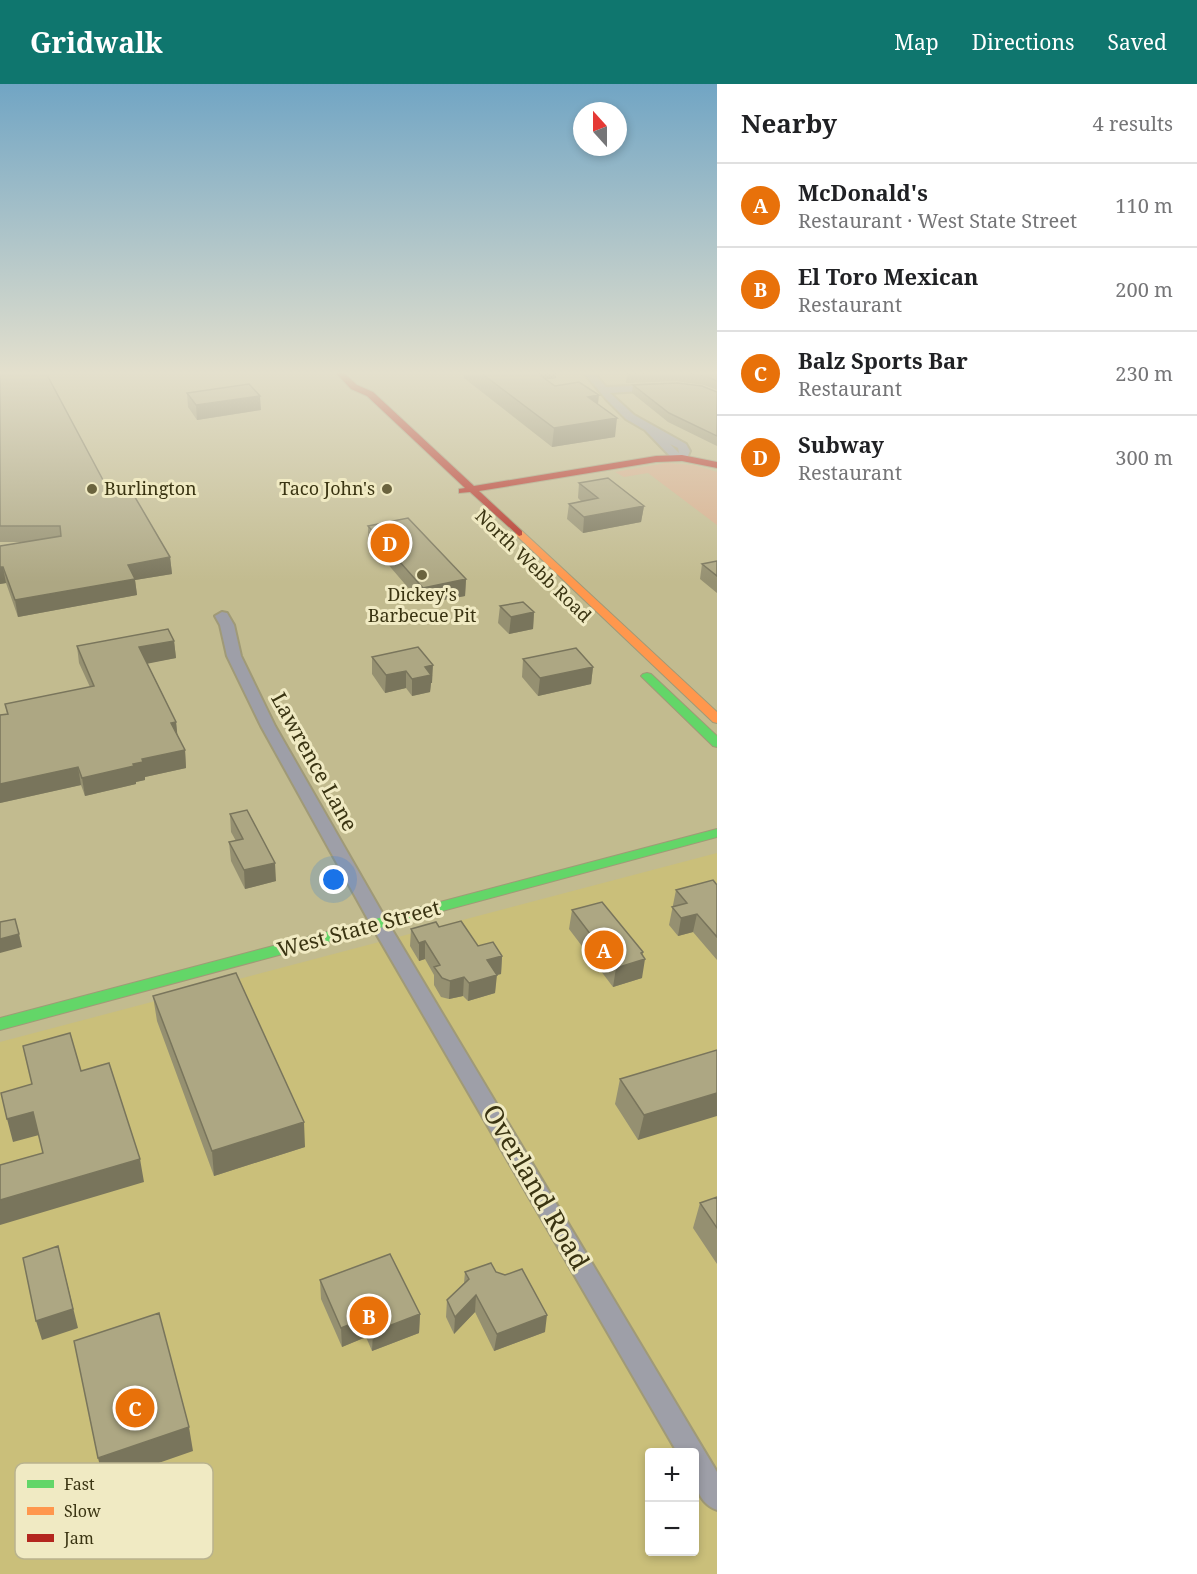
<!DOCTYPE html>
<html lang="en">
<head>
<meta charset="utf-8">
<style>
	body { margin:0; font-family:"Noto Serif",serif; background:#f2f2f2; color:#202124 }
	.controls { position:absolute; right:18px; bottom:18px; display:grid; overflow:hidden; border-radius:6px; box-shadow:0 3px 9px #0003 }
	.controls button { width:54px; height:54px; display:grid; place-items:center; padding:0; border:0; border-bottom:2px solid #e0e0e0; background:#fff; color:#202124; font:30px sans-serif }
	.compass { position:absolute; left:573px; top:18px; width:54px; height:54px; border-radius:50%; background:#fff; box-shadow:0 3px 9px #0003; rotate:339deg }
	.you { position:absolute; left:334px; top:796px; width:21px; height:21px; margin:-15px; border:4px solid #fff; border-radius:50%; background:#1a73e8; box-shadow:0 0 0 9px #1a73e833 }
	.badge { display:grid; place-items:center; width:39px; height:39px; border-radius:50%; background:#0f766e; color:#fff; font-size:20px; font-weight:700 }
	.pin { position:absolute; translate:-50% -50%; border:3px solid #fff; box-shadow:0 2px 6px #0006 }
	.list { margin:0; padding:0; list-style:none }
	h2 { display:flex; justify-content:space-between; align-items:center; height:78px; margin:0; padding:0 24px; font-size:26px }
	h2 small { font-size:20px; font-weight:400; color:#757577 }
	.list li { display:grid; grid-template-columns:39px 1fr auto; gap:18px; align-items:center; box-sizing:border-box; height:84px; padding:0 24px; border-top:2px solid #e0e0e0 }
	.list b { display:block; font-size:22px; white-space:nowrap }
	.list p { margin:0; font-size:20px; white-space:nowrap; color:#757577 }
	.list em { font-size:20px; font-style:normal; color:#757577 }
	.map { position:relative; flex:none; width:717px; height:1490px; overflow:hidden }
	header { display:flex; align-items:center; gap:36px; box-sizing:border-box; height:84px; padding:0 30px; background:#0f766e; color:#fff }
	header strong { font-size:28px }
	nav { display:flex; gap:33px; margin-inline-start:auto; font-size:21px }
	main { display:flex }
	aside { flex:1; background:#fff }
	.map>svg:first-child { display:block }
</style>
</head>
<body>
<header>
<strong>Gridwalk</strong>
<nav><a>Map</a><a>Directions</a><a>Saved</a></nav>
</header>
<main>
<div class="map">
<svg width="717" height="1490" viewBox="0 0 717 1490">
	<rect width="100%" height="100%" fill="#c2bb8f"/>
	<path fill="#cabf7a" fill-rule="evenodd" d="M717,769V1490H0V958ZM650,1368H694V1468H650Z"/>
	<path fill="#d7ac8a" d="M666,379L694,381L717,388V441L648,389L624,393L615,388Z"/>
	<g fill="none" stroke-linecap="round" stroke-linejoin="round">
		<g stroke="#a09a77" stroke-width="4">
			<path id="street" d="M584,289H594L606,303L658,301V305L655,306L610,309L634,331L686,360L690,367L686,376L671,373L645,346L626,335L606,315ZM670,360L678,364L679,369Z
				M222,528L227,529L234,541L241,572L275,642L388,839L717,1388V1426C693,1417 694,1391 694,1368H677L370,839L261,642L227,572L220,541L215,532Z"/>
		</g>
		<g stroke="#a09a77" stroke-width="2">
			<path id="fast" d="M647,589L651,590L717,652V663L713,662L643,594L641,592L643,590Z
				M717,745V753L0,946V934Z"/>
		</g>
		<g stroke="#a09a77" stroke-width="2">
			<path id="slow" d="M519,446L522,447L717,628V639L713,638L516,451V447Z"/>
		</g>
		<g stroke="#a09a77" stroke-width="2">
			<path id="jam" d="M336,289H344L357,301L373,308L474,402L656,372L682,371L717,378V384L682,377L656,378L479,407L522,447V451L519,452L470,408L459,409V405L465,404L367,312L351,305Z"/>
		</g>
		<use href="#street" fill="#9e9fa8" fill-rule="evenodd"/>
		<use href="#fast" fill="#63d668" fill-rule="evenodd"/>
		<use href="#slow" fill="#ff974d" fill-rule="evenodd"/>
		<use href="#jam" fill="#b3261e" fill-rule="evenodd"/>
	</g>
	<path fill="#959071" d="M0,289L170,473L172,490L135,496L137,511L18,533L6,499L0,500V462L26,458H0Z
		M464,289H556V294L546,295L555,302L598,320L615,353L552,363L464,294Z
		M627,289H717V306L704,301L676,297L626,299Z
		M633,301L717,308V362L668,338L632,309Z
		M187,309L261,326L197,336L188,323Z
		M579,399L644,422L641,438L583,449L567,435L569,420L581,417L578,414Z
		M368,442L466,495L465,512L422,520L368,457Z
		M717,477V509L700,495L702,480Z
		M500,522L534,528L533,545L509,550L498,539Z
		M174,557L176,574L147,579L176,638L177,651L185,666L186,684L145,693V696L136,698V700L85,712L81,701L0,719V631L7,630L5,620L90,603L79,579L77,562Z
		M372,573L432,599H431L430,608L412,612L406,604L385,609L372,590Z
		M523,575L593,583L591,600L538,612L522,593Z
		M230,730L276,797L245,805L231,777L229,758L236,757L231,748Z
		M717,801V876L693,848L678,852L669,841L676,806Z
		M572,826L642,871V894L613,903L569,845Z
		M439,843L478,862L502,872L501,890L496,891L495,909L468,917L463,912L449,915L441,913L434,901V891L425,875L419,877L410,862L411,845Z
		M153,912L305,1063L214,1092L157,937Z
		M717,966L638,1056L615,1020L620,995Z
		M717,1113V1180L693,1144L700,1119Z
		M465,1188H496L505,1191L545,1248L494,1267L475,1228L454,1250L446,1233L447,1216L464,1199Z
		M320,1196L420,1230L419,1249L372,1267L366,1253L342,1263L321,1215Z"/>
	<path fill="#79755c" d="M525,289H556V294L524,299Z
		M599,311L597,329L588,313Z
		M260,312L261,326L197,336L196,321Z
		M617,334L615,353L552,363L554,344Z
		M644,422L641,438L583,449L584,433Z
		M170,473L172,490L135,496L137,511L18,533L15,516L128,481Z
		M0,483H3L6,499L0,500Z
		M466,495L465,512L422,520L423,504Z
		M534,528L533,545L509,550L511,533Z
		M174,557L176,574L141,581L139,563Z
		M433,581L432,599H431L430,608L412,612V595L425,583Z
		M593,583L591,600L538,612L540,594Z
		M406,587V604L385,609L386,591Z
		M176,638L178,656L171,639Z
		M185,666L186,684L145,693V696L136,698V700L85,712L82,694L133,680L142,675Z
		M78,683L81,701L0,719V700Z
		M275,779L276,797L245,805L244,786Z
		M697,830L693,848L678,852L681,834Z
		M19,850L22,863L0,869V855Z
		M425,857V875L419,877V859Z
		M643,868L641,876L645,875L642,894L613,903L616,884Z
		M502,872L501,890L485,894L487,876Z
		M497,891L495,909L468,917L469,899Z
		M464,893L463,912L449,915L450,897Z
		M717,1009V1032L638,1056L644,1031Z
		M33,1028L39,1051L13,1058L7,1035Z
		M304,1038L305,1063L214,1092L212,1067Z
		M140,1075L144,1098L0,1141V1116Z
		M58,1162L78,1244L42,1256L36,1237Z
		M476,1211L475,1228L454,1250L455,1233Z
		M420,1230L419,1249L372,1267L373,1248Z
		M547,1231L545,1248L494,1267L497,1250Z
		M366,1234V1253L342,1263L341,1244Z
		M189,1343L193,1367L104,1398L98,1374Z"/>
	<path fill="#ada783" stroke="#79755c" stroke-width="1.5" d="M0,289H46L111,411L132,408L170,473L128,481L135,495L15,516L3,483H0V462L61,452L60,442H0Z
		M481,289H537L555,302L579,298L599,311L588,313L617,334L554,344Z
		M627,289H656L627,290Z
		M683,289H717V297L705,292Z
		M677,299L702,302L717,308V352L669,329L633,301Z
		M249,300L260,312L196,321L187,309Z
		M608,394L644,422L584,433L569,420L598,414L579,399Z
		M408,434L466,495L423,504L368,442Z
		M717,477V492L702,480Z
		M523,518L534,528L511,533L500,522Z
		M168,545L174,557L139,563L176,638L171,639L185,666L142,675L143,678L133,680L134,682L82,694L78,683L0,700V631L8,630L5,620L94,602L77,562Z
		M418,563L433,581L425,583L431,591L412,595L406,587L386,591L372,573Z
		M576,564L593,583L540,594L523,575Z
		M247,726L275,779L244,786L229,758L243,755L230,730Z
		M713,796L717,801V853L697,830L681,834L672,823L687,819L676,806Z
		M602,818L643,868L641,869L645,875L616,884L572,826Z
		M15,835L19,850L0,855V838Z
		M461,837L478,862L493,858L502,872L487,876L497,891L469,899L464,893L450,897L442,894L434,883L440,881L425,857L419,859L411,845L436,838L439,843Z
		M236,889L304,1038L212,1067L153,912Z
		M70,949L81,987L109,979L140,1075L0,1116V1081L43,1069L33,1028L7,1035L1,1009L32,1000L23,962Z
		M717,966V1009L644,1031L620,995Z
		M717,1113V1144L700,1119Z
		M58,1162L73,1225L36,1237L23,1174Z
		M390,1170L420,1230L373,1248L366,1234L341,1244L320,1196Z
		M491,1179L496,1188L505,1191L522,1185L547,1231L497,1250L476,1211L455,1233L447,1216L469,1195L465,1188Z
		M159,1229L189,1343L98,1374L74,1257Z"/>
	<linearGradient id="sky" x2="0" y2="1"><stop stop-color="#71a5c4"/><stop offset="0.58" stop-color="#e4e0cd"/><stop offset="1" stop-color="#e4e0cd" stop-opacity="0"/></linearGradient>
	<rect width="717" height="498" fill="url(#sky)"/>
	<g fill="#6a633e" stroke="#f0eac3" stroke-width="2">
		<circle cx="92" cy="405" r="6"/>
		<circle cx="387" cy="405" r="6"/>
		<circle cx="422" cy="491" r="6"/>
	</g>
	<g text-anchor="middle" stroke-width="6" stroke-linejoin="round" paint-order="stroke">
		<g font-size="18" fill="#3a3412" stroke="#f0eac3" text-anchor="start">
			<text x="104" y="411">Burlington</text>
			<text x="375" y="411" text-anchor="end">Taco John's</text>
			<text x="422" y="517" text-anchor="middle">Dickey's<tspan x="422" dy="21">Barbecue Pit</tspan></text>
		</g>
		<g font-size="18" fill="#3a3412" stroke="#f0eac3">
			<text transform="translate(533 482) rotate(44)" y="6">North Webb Road</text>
		</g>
		<g font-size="21" fill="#3a3412" stroke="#f0eac3">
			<text transform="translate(314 678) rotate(61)" y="7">Lawrence Lane</text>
			<text transform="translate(359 845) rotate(-15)" y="7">West State Street</text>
		</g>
		<g font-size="26" fill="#3a3412" stroke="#f0eac3">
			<text transform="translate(536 1103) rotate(60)" y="9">Overland Road</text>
		</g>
	</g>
	<rect x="15" y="1379" width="198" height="96" rx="9" fill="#f0eac3" stroke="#b9b38e" stroke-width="1.5"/>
	<rect x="27" y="1396" width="27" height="8" fill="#63d668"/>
	<rect x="27" y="1423" width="27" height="8" fill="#ff974d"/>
	<rect x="27" y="1450" width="27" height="8" fill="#b3261e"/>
	<g font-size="16" fill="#3a3412">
		<text x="64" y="1406">Fast</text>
		<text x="64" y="1433">Slow</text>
		<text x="64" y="1460">Jam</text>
	</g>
</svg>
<div class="controls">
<button>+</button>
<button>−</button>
</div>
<svg class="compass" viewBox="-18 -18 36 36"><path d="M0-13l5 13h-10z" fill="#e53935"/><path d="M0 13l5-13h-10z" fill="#757577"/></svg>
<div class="you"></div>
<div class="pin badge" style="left:604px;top:866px;background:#e8710a">A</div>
<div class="pin badge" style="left:369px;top:1232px;background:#e8710a">B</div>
<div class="pin badge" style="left:135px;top:1324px;background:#e8710a">C</div>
<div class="pin badge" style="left:390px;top:459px;background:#e8710a">D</div>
</div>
<aside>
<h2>Nearby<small>4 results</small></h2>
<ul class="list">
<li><span class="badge" style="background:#e8710a">A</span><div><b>McDonald's</b><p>Restaurant · West State Street</p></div><em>110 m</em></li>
<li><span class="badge" style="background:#e8710a">B</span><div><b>El Toro Mexican</b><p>Restaurant</p></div><em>200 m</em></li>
<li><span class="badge" style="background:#e8710a">C</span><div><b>Balz Sports Bar</b><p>Restaurant</p></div><em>230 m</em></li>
<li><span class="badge" style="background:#e8710a">D</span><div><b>Subway</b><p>Restaurant</p></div><em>300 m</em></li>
</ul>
</aside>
</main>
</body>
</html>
